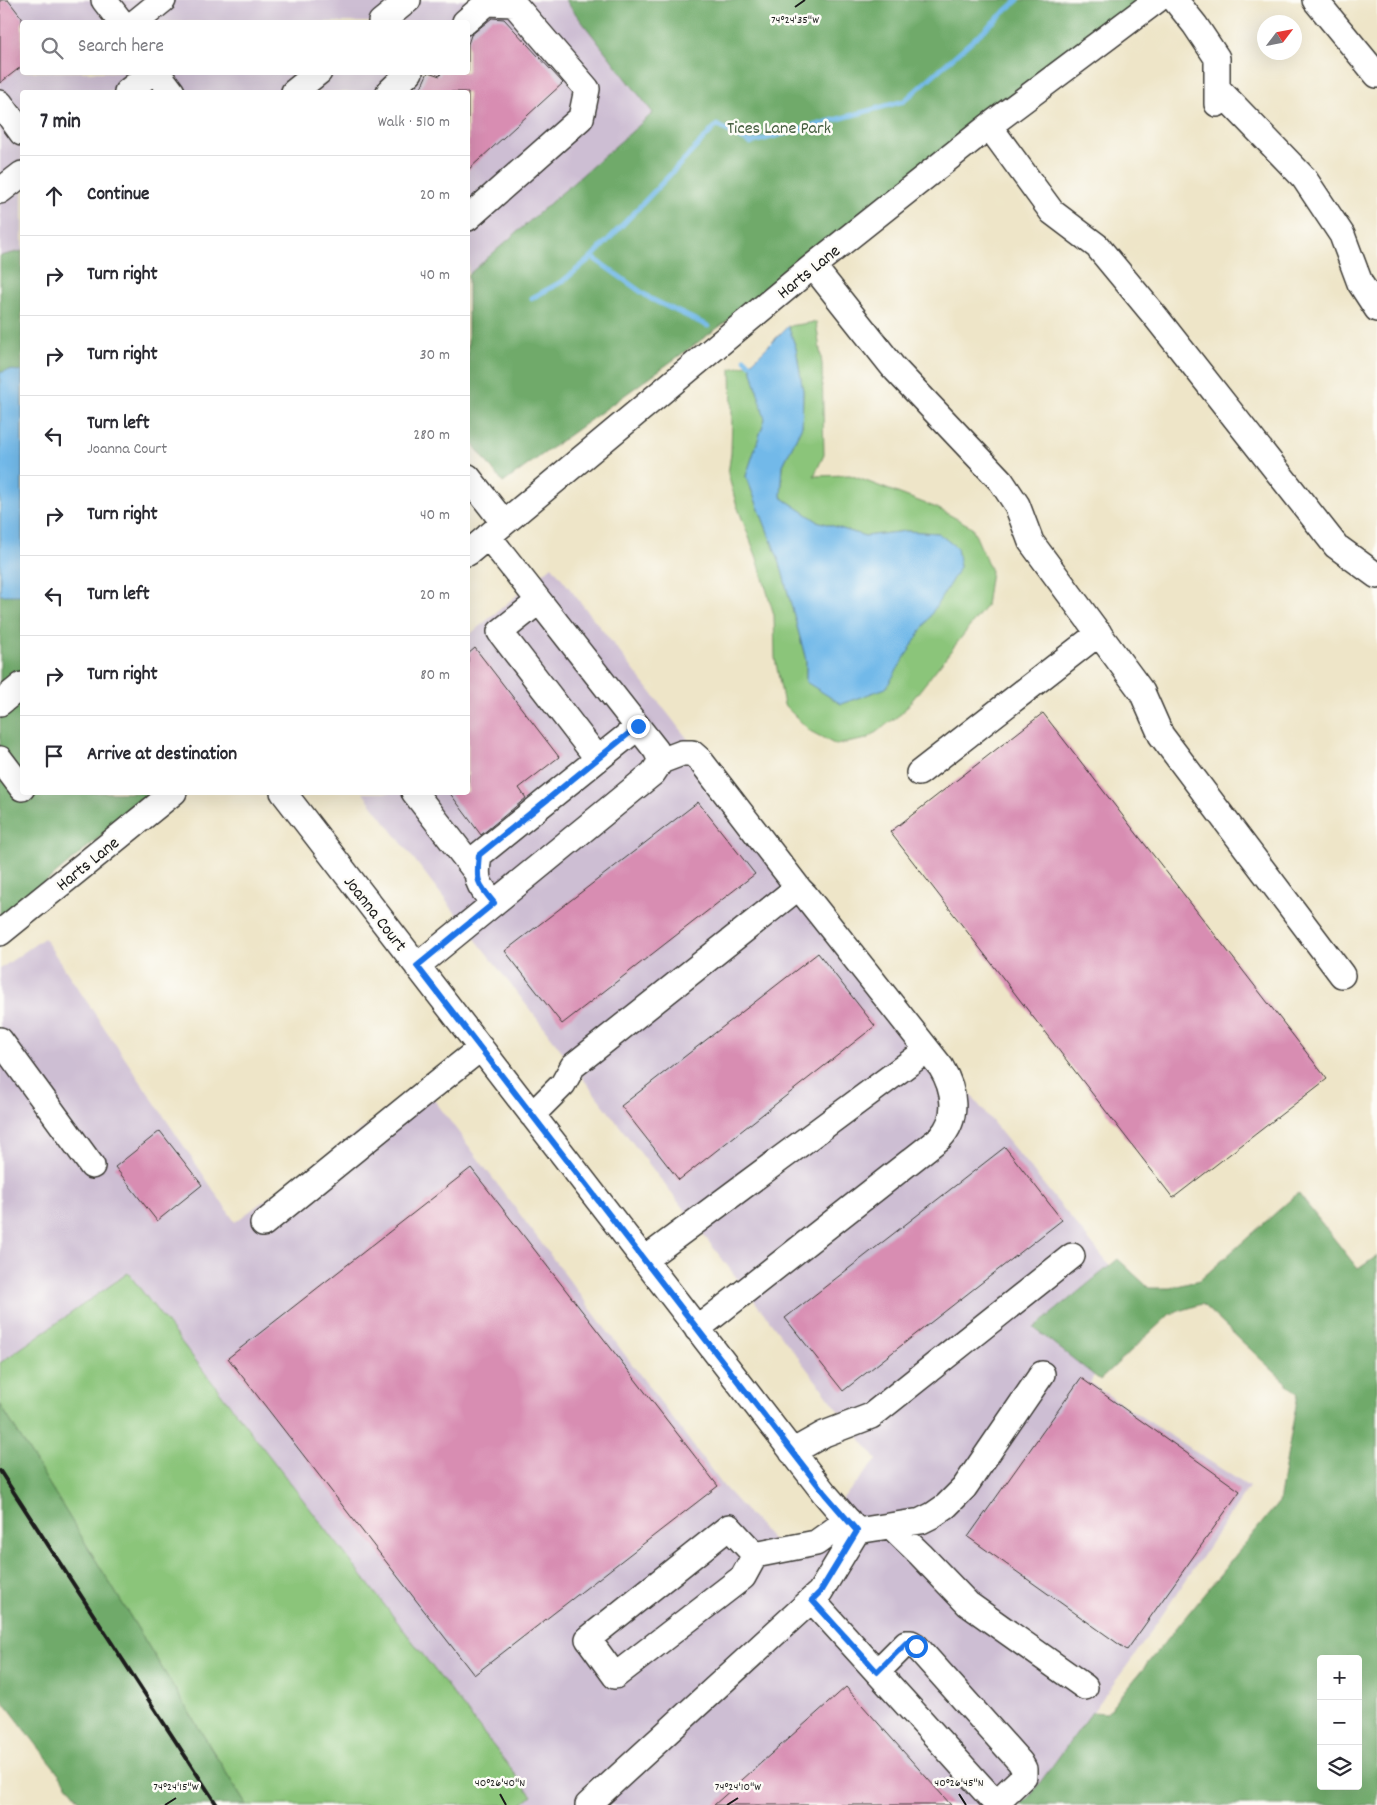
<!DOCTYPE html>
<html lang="en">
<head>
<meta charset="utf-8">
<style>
	body { margin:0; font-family:Dekko,sans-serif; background:#f7f7f7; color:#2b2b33 }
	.controls { position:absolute; right:15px; bottom:15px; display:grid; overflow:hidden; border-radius:5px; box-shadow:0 5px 20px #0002 }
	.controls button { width:45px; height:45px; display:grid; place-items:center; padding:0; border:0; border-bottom:1px solid #e1e1e2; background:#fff; color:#2b2b33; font:25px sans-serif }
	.compass { position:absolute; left:1257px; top:15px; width:45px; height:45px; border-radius:50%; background:#fff; box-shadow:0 5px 20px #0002; rotate:58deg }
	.stop { position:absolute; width:15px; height:15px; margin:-11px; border:4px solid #1a73e8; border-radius:50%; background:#fff }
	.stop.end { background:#1a73e8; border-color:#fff; box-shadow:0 1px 5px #0008 }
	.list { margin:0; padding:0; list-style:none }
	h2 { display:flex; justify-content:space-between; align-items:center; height:65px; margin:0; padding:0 20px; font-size:21px }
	h2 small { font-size:16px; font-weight:400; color:#7c7c81 }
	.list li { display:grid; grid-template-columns:32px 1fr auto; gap:15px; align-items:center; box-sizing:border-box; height:80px; padding:0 20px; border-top:1px solid #e1e1e2 }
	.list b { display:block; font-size:19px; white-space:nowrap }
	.list p { margin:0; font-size:16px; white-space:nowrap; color:#7c7c81 }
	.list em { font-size:16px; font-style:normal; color:#7c7c81 }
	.icon { flex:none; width:28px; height:28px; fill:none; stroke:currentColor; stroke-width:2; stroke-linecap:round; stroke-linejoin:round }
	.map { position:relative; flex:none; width:1377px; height:1805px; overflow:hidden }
	.search { position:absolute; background:#fff; box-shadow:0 5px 20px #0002; left:20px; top:20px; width:450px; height:55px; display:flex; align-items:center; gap:12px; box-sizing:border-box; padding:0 18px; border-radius:5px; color:#7c7c81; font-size:19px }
	.panel { position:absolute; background:#fff; box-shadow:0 5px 20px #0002; left:20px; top:90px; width:450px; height:705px; border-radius:5px }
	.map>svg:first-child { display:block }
</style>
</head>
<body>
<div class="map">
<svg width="1377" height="1805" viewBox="0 0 1377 1805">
	<rect width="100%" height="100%" fill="#fdfcf7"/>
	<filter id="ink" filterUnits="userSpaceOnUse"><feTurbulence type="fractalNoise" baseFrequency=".02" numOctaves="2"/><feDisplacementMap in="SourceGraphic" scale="10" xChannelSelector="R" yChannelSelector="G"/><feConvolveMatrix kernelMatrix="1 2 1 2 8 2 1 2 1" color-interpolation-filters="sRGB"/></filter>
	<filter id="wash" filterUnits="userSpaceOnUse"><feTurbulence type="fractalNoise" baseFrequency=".0096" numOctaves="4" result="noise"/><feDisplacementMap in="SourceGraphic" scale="20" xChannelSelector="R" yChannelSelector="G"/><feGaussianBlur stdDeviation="1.12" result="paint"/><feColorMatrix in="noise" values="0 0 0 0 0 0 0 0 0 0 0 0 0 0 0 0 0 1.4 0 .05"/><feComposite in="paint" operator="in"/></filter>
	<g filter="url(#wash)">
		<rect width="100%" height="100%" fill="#eee5c8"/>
		<path fill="#cdbed3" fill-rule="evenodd" d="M0,0H565L653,113L468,275V92H22V251L0,256ZM22,22H468V72H22Z
			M552,566L865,965L1136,1298L1090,1383L1249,1487L1135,1655L1030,1796L1020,1805H521L532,1796L128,1273L0,1363V969L44,938L235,1222L423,1085L724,1487L789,1558L877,1460L363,793L468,792V636Z"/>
		<path fill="#8bc57a" stroke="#54704b" d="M816,322L822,364L824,455L814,476L850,475L937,508L972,527L991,571L986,606L902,713L867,739L836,745L810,731L784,705L775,658L774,615L757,558L736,503L728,474L731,453L732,416L731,369L750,364L765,419L746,476L780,563L806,660V681L960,567L957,548L938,533L906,531L865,536L817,521L781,497L783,465L802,426L803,391L796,348L788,326Z
			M128,1273L532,1796L521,1805H246L0,1404V1363Z"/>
		<path fill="#70aa6a" stroke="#466343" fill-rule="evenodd" d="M565,0H1169L1107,47L503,483L468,438V275L653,113Z
			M22,251V792L153,793L0,920V256Z
			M1298,1193L1358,1269L1377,1256V1805H1020L1030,1796L1092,1712L1107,1713L1279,1502L1298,1394L1202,1304L1170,1314L1100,1380L1034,1328L1118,1259L1149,1288H1170L1200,1280ZM1321,1659H1358V1786H1321Z
			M0,1404L246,1805H83L0,1697Z"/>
		<path fill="#72b9e9" stroke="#476a82" d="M788,326L796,348L803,391L802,426L783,465L781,497L817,521L865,536L906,531L938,533L957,548L960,567L886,688L841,704L806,682V660L780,563L746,476L765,419L750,364Z
			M8,370L22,371V595H0V373Z"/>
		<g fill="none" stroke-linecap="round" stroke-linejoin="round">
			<path stroke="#72b9e9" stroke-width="5" d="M532,298L563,281L592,257
				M708,326L651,299L592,257L717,125L750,143L904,101L1018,0
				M745,359L750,364"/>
		</g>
		<g id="blocks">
			<path fill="#d88db2" d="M0,0H8L22,18V66L0,83Z
				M492,18L504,19L563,83L468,170V92H419L428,72L440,76L441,72H468V44L471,35Z
				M475,648L559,757L519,788L526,798L481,835L449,792H468V654Z
				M1043,713L1327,1079L1173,1198L890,832Z
				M698,802L755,874L562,1024L505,951Z
				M818,953L875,1026L679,1180L621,1106Z
				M160,1131L202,1185L157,1221L115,1167Z
				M1005,1147L1062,1220L843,1391L785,1318Z
				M471,1168L718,1486L474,1675L228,1358Z
				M1081,1378L1240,1491L1127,1650L968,1537Z
				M846,1687L951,1805H714Z"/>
		</g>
	</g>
	<g filter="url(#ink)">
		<use href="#blocks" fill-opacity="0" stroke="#3c3a36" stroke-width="1"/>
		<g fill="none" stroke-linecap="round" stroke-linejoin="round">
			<g stroke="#3c3a36" stroke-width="28">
				<path id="minor" d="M104,0L121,22
					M1175,0L1195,25L1217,58V104
					M1315,0L1377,75
					M136,22L163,0
					M381,22L408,0
					M465,22L487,3L514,4L587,89L581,118L468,218
					M157,72L172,92
					M1218,89L1304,178L1342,235L1360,283L1377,309
					M127,92L152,72
					M294,92L319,72
					M389,92L410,72
					M0,103L22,133
					M989,126L1052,212L1097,246L1155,316L1336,546L1377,576
					M0,191L22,174
					M813,266L893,367L1001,481L1017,505L1031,542L1142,692L1161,735L1342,975
					M468,477L504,523
					M468,553L813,266L989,126L1157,0
					M539,601L500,632L598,759L638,727
					M0,703L22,685
					M0,759L22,788
					M661,761L682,753H692L700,760L800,890
					M919,773L1099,633
					M283,792L825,1494L857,1531
					M414,792L477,873
					M494,903C477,883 475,881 479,855L598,759
					M0,933L174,792
					M417,966L653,773L661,761L656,750L488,536
					M0,1040L92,1166
					M532,1115L563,1084L573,1066L796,889L800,890L805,895L941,1067C955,1090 959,1118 940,1138L697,1329
					M263,1224C336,1166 407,1106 481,1048
					M644,1260L927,1050
					M792,1452L824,1434L871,1416L1072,1256
					M891,1526L921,1555L968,1604L1085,1687
					M857,1531L921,1521L933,1515L946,1506L964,1488L1042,1374
					M755,1555L743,1577L615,1676L588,1639L729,1527L755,1555L816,1543L848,1520
					M812,1600L994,1801L999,1800L1024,1776V1769L1020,1762L916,1646L911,1643H906L877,1672
					M588,1805L820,1592L857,1531"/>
			</g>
			<use href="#minor" stroke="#fff" stroke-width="25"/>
			<path stroke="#1c1c1c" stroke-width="4" d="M0,1471L217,1805"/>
		</g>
	</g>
	<g fill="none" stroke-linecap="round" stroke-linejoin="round" filter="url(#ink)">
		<path stroke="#1a73e8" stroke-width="6" d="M638,726L479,855C476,881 477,883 494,903L417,966L825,1494L857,1531L820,1592L812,1600L877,1672L906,1643H911L916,1646"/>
	</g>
	<path fill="none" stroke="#1c1c1c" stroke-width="2" d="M795,7L805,0M500,1794L506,1805M959,1794L966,1805M165,1805L176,1798M727,1805L738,1798"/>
	<g text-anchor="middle" stroke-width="5" stroke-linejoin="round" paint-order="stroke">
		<g font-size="18" fill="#486042" stroke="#fdfcf7">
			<text x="779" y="133">Tices Lane Park</text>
		</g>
		<g font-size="18" fill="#1c1c1c" stroke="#fdfcf7">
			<text transform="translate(808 271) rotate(-39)" y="6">Harts Lane</text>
			<text transform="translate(87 863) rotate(-39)" y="6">Harts Lane</text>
			<text transform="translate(376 913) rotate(52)" y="6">Joanna Court</text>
		</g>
	</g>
	<g font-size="12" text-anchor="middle" fill="#1c1c1c" stroke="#fdfcf7" stroke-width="5" stroke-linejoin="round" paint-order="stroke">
		<text x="795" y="23">74°24'35"W</text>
		<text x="500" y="1786">40°26'40"N</text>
		<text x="959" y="1786">40°26'45"N</text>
		<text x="176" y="1790">74°24'15"W</text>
		<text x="738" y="1790">74°24'10"W</text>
	</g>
</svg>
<div class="controls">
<button>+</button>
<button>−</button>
<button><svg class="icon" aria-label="layers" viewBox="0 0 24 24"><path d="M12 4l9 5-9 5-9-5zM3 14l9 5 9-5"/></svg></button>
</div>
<svg class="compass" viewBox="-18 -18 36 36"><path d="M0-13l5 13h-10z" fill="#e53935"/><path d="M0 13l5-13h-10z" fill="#7c7c81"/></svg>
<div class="stop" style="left:916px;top:1646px"></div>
<div class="stop end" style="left:638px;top:726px"></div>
<div class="search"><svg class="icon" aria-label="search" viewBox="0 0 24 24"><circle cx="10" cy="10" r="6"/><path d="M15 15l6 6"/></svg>Search here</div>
<section class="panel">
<h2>7 min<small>Walk · 510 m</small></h2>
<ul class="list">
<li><svg class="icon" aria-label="ahead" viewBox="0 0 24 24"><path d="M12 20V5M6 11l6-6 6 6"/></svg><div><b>Continue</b></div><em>20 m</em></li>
<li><svg class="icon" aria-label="right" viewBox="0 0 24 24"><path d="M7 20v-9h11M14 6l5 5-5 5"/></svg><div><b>Turn right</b></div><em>40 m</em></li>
<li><svg class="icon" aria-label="right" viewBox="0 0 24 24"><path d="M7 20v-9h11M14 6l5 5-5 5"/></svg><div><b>Turn right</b></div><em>30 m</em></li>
<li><svg class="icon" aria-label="left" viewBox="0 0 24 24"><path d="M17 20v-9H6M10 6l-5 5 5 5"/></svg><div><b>Turn left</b><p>Joanna Court</p></div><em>280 m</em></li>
<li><svg class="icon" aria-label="right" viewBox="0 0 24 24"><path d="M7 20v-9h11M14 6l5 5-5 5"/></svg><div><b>Turn right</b></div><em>40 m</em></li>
<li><svg class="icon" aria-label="left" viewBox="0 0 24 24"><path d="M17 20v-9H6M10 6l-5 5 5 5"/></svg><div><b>Turn left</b></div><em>20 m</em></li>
<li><svg class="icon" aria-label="right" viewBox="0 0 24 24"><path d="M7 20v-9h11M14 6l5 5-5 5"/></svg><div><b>Turn right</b></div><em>80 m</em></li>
<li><svg class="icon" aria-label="arrive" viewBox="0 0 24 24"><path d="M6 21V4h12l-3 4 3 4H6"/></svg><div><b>Arrive at destination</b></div></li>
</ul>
</section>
</div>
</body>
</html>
